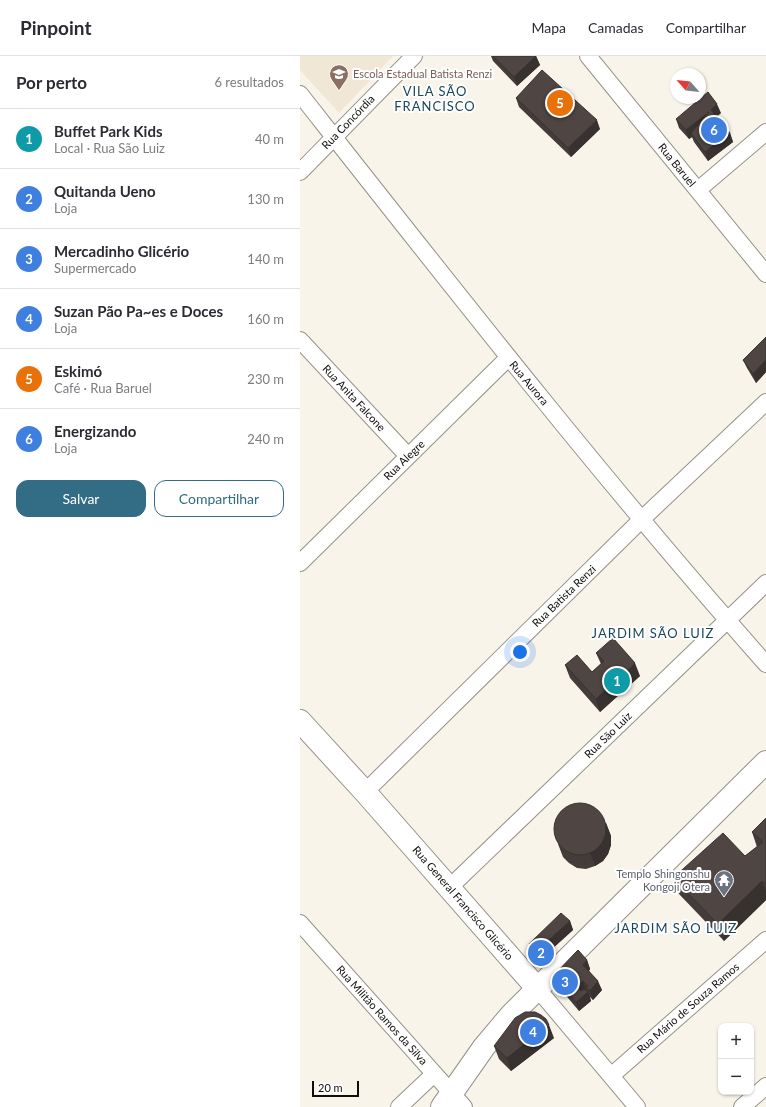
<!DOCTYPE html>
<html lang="pt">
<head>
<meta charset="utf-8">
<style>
	body { margin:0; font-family:Lato,sans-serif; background:#f7f7f7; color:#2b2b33 }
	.controls { position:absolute; right:12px; bottom:12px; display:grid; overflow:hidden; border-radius:8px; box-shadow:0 1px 3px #0004 }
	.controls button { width:36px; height:36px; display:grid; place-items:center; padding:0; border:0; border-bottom:1px solid #e1e1e2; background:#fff; color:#2b2b33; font:20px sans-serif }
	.compass { position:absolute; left:370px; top:12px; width:36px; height:36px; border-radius:50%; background:#fff; box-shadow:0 1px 3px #0004; rotate:297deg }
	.scale { position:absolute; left:12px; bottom:10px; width:47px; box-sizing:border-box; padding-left:4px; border:2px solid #100e0b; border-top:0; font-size:11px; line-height:14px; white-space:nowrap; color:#100e0b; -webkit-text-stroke:3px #fff; paint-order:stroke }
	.you { position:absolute; left:220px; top:596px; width:14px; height:14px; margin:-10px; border:3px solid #fff; border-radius:50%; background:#1a73e8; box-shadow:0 0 0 6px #1a73e833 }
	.badge { display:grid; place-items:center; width:26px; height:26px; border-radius:50%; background:#336c85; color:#fff; font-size:13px; font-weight:700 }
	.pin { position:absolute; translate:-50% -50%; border:2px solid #fff; box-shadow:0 1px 4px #0006 }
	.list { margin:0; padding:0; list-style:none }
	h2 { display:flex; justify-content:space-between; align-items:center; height:52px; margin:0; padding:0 16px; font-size:17px }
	h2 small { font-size:13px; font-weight:400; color:#7c7c81 }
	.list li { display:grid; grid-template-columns:26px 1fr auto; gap:12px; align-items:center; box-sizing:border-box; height:60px; padding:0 16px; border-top:1px solid #e1e1e2 }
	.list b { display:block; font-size:15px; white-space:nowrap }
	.list p { margin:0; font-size:13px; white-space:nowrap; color:#7c7c81 }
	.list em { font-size:13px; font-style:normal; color:#7c7c81 }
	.actions { display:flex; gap:8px; padding:12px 16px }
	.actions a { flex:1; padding:9px 0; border:1px solid #336c85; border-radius:12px; text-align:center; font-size:14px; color:#336c85 }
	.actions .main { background:#336c85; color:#fff }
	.map { position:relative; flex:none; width:466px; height:1051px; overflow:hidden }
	header { display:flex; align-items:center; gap:24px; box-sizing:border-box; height:56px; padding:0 20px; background:#fff; border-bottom:1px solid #e1e1e2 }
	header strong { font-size:19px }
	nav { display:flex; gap:22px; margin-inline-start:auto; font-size:14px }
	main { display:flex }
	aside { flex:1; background:#fff }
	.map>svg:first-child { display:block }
</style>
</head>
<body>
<header>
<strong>Pinpoint</strong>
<nav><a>Mapa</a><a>Camadas</a><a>Compartilhar</a></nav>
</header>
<main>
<aside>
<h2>Por perto<small>6 resultados</small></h2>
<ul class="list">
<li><span class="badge" style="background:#0f9aa8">1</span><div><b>Buffet Park Kids</b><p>Local · Rua São Luiz</p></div><em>40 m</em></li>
<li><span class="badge" style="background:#3f7fe0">2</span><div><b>Quitanda Ueno</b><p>Loja</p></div><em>130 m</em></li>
<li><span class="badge" style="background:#3f7fe0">3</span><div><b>Mercadinho Glicério</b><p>Supermercado</p></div><em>140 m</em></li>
<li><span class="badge" style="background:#3f7fe0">4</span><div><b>Suzan Pão Pa~es e Doces</b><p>Loja</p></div><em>160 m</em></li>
<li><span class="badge" style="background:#e8710a">5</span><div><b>Eskimó</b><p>Café · Rua Baruel</p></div><em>230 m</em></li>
<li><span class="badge" style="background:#3f7fe0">6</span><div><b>Energizando</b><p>Loja</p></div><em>240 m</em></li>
</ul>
<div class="actions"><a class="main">Salvar</a><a>Compartilhar</a></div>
</aside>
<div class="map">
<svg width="466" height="1051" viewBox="0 0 466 1051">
	<rect width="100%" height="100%" fill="#f9f4ea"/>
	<path fill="#f0e7d6" d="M0,0H93L39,57L0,14Z"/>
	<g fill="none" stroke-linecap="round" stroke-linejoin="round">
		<g stroke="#969188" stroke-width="18">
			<path id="minor" d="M288,0L466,218
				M0,38C152,231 303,424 466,608
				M0,116L114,0
				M398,134L466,76
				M0,284L108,400
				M0,507L208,302
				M65,736L342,463L466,346
				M149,832L466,527
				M0,867L164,1051
				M237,932L337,1051
				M311,1020L466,884
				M99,1051L134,1018
				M442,1051L466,1030"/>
		</g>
		<g stroke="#969188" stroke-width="24">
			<path id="secondary" d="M0,665L65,736L237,932
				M142,1051L184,991L211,959L466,706"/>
		</g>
		<use href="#minor" stroke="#fff" stroke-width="16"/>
		<use href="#secondary" stroke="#fff" stroke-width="22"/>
	</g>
	<path fill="#443c3a" d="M191,0H236L240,9L217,30L193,5Z
		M216,42L300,73L271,101L219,51Z
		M421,57L416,61L430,77L433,86L408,105L394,86L392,81L389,83L379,72L376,63Z
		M466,281V316L456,327L447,312L443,304Z
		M296,597L340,620L300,656L270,622L265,609L292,616L301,608Z
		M466,762V844L424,885L379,838L373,822L445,800L457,791L452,776Z
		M306,767L311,780V789L308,798L303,805L295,810L286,813L277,812L269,807L263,801L258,788Z
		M270,865L273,874L242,902L232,897L229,888Z
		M287,904L290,913L289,915L302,934L293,944L290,941L291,945L279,955L257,929L253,920Z
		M254,982L211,1015L199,1003L194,990Z"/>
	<path fill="#37312f" d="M236,0L240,9L217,30L214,21Z
		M417,48L421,57L414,63L411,54Z
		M409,56L391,77L392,81L389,83L386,74Z
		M297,64L300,73L271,101L268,92Z
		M430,77L433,86L408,105L405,96Z
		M466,304V316L456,327L453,318Z
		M335,607L340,620L300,656L296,643Z
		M306,767L311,780V789L308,798L303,805L295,810L290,797Z
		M462,825L466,834V844L424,885L418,868Z
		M270,865L273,874L242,902L239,893Z
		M287,904L290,913L287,918L283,909Z
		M283,925L286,934L280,940L277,931Z
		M298,925L302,934L293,944L290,935Z
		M288,936L291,945L279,955L276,946Z
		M249,969L254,982L211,1015L207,1002Z"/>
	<path fill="#4f4643" stroke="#37312f" d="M193,0H236L214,21Z
		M242,14L297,64L268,92L216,42Z
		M408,36L417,48L411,54L430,77L405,96L391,77L409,56L386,74L376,63Z
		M466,281V304L453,318L443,304Z
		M313,582L335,607L296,643L265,609L277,599L292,616L304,605L296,597Z
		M254 773a26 26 0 1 1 52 0a26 26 0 1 1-52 0Z
		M466,762V828L462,825L418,868L373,822L423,777L445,800L463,786L452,776Z
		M261,857L270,865L239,893L229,888Z
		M278,894L287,904L283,909L298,925L290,935L285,931L288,930L283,925L277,931L281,935L284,933L288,936L276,946L253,920Z
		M225,956H235L241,959L246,963L249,969L207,1002L194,990L215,962Z"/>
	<defs>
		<g id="school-pin" transform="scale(1)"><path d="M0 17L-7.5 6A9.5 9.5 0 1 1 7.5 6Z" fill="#8d6e63" stroke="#fff"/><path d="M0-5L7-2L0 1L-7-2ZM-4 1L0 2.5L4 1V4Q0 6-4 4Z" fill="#fff"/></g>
		<g id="temple-pin" transform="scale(1)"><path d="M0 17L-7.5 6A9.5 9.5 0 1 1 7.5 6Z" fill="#6b7280" stroke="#fff"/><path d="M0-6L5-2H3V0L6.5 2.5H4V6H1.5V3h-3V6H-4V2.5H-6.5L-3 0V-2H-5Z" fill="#fff"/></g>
	</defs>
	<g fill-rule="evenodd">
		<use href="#school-pin" x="39" y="18"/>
		<use href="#temple-pin" x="424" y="824"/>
	</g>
	<g text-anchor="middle" stroke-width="4" stroke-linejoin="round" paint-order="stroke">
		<g font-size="11" fill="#785e54" stroke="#fff" text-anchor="start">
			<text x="53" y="22">Escola Estadual Batista Renzi</text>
		</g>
		<g font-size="11" fill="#100e0b" stroke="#fff">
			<text transform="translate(48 66) rotate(-46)" y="4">Rua Concórdia</text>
			<text transform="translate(377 109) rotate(51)" y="4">Rua Baruel</text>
			<text transform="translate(229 327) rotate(50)" y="4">Rua Aurora</text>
			<text transform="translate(54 342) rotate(47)" y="4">Rua Anita Falcone</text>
			<text transform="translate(104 404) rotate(-44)" y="4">Rua Alegre</text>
			<text transform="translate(264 540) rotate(-44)" y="4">Rua Batista Renzi</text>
			<text transform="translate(308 679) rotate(-44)" y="4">Rua São Luiz</text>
			<text transform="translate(163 847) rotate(49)" y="4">Rua General Francisco Glicério</text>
			<text transform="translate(388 952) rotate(-41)" y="4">Rua Mário de Souza Ramos</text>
			<text transform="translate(82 959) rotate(48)" y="4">Rua Militão Ramos da Silva</text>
		</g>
		<g font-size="11" fill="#5b616d" stroke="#fff" text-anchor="end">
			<text x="410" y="822">Templo Shingonshu<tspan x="410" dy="13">Kongoji Otera</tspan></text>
		</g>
		<g font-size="13" letter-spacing="1" fill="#18475a" stroke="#fff">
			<text x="135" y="40">VILA SÃO<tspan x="135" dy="15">FRANCISCO</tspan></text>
			<text x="353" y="582">JARDIM SÃO LUIZ</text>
			<text x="376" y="877">JARDIM SÃO LUIZ</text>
		</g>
	</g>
</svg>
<div class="controls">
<button>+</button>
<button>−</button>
</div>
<svg class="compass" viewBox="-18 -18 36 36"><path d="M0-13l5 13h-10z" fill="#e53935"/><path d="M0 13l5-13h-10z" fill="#7c7c81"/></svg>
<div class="scale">20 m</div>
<div class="you"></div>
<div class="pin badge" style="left:317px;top:625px;background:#0f9aa8">1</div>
<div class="pin badge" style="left:241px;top:897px;background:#3f7fe0">2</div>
<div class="pin badge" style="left:265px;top:926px;background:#3f7fe0">3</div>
<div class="pin badge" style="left:233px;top:976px;background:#3f7fe0">4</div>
<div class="pin badge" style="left:260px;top:47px;background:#e8710a">5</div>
<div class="pin badge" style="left:414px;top:74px;background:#3f7fe0">6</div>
</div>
</main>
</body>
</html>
